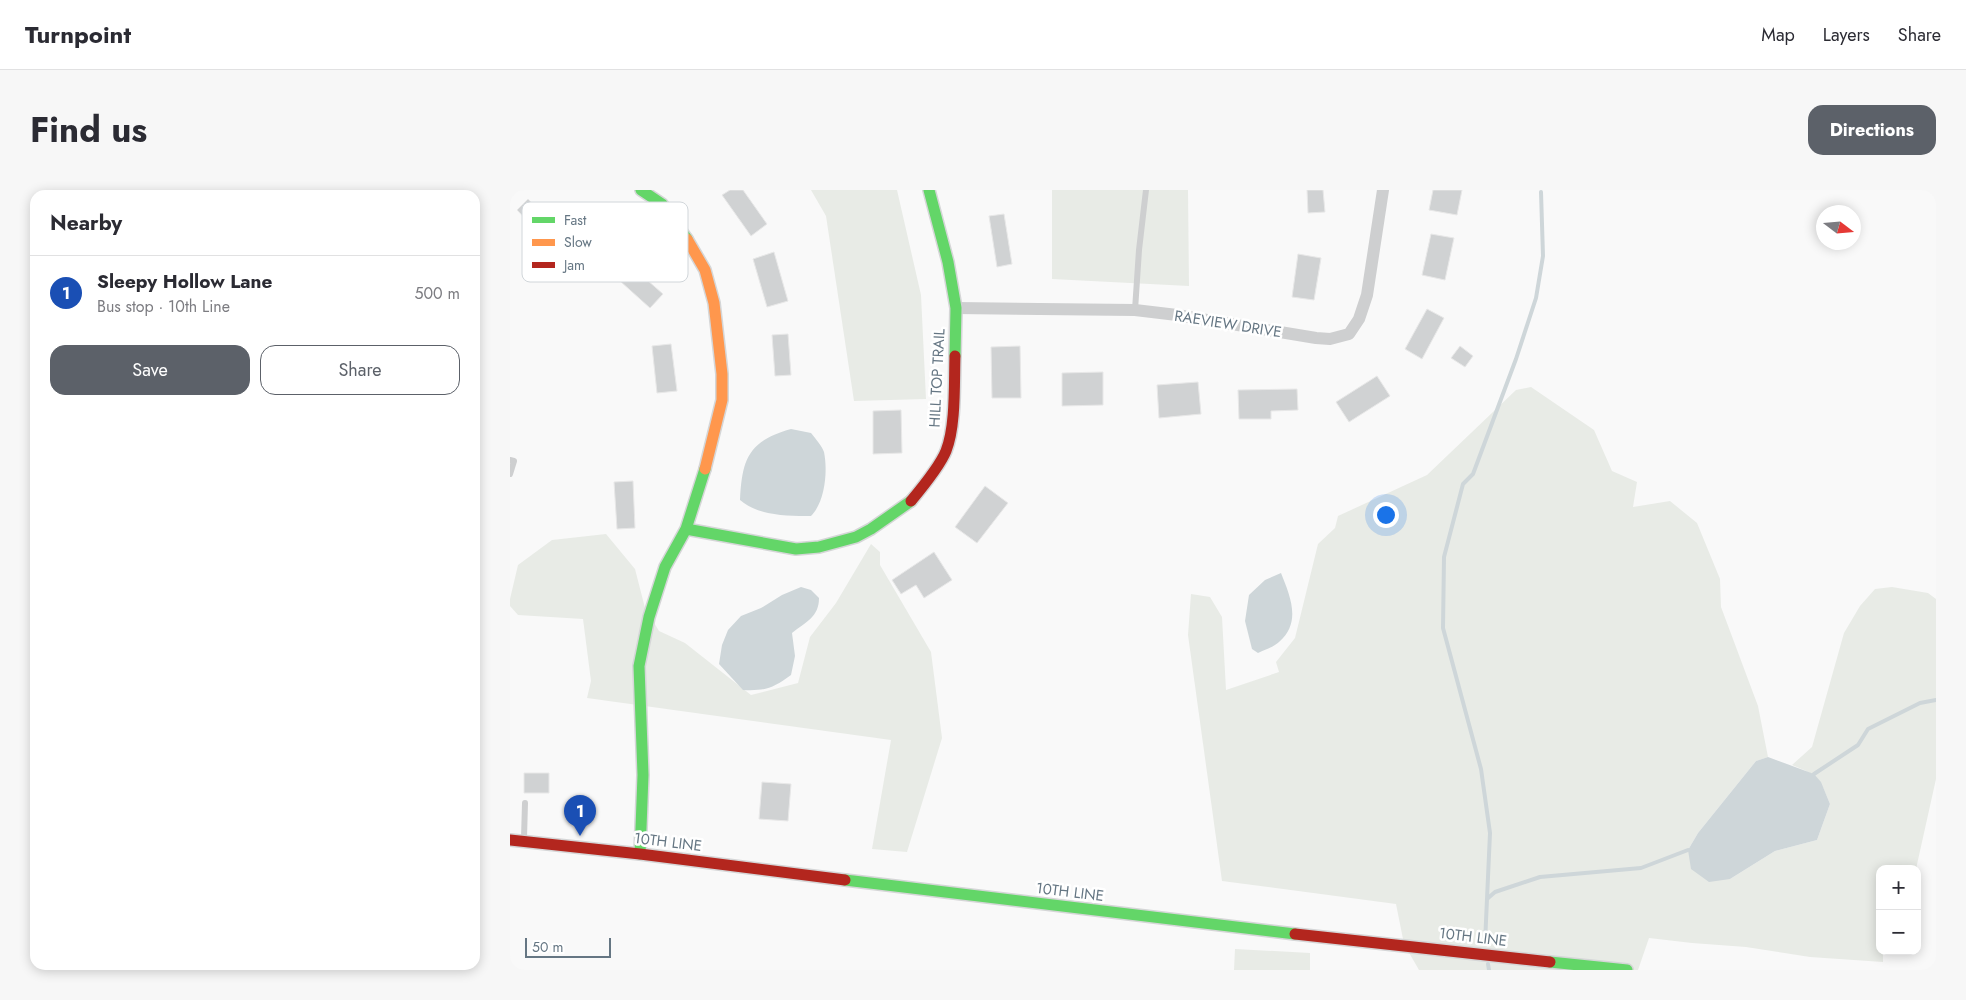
<!DOCTYPE html>
<html lang="en">
<head>
<meta charset="utf-8">
<style>
	body { margin:0; font-family:Jost,sans-serif; background:#f7f7f7; color:#2b2b33 }
	.controls { position:absolute; right:15px; bottom:15px; display:grid; overflow:hidden; border-radius:10px; box-shadow:0 2px 12px #0003 }
	.controls button { width:45px; height:45px; display:grid; place-items:center; padding:0; border:0; border-bottom:1px solid #e1e1e2; background:#fff; color:#2b2b33; font:25px sans-serif }
	.compass { position:absolute; left:1306px; top:15px; width:45px; height:45px; border-radius:50%; background:#fff; box-shadow:0 2px 12px #0003; rotate:106deg }
	.scale { position:absolute; left:15px; bottom:12px; width:86px; box-sizing:border-box; padding-left:5px; border:2px solid #657683; border-top:0; font-size:14px; line-height:18px; white-space:nowrap; color:#657683; -webkit-text-stroke:4px #fff; paint-order:stroke }
	.you { position:absolute; left:875px; top:324px; width:18px; height:18px; margin:-12px; border:4px solid #fff; border-radius:50%; background:#1a73e8; box-shadow:0 0 0 8px #1a73e833 }
	.badge { display:grid; place-items:center; width:32px; height:32px; border-radius:50%; background:#5c6169; color:#fff; font-size:16px; font-weight:700 }
	.pin { position:absolute; translate:-50% -41px; filter:drop-shadow(0 1px 2px #0008) }
	.pin::after { content:''; position:absolute; top:26px; width:18px; height:15px; background:inherit; clip-path:polygon(0 0,100% 0,50% 100%) }
	.list { margin:0; padding:0; list-style:none }
	h2 { display:flex; justify-content:space-between; align-items:center; height:65px; margin:0; padding:0 20px; font-size:21px }
	h2 small { font-size:16px; font-weight:400; color:#7c7c81 }
	.list li { display:grid; grid-template-columns:32px 1fr auto; gap:15px; align-items:center; box-sizing:border-box; height:75px; padding:0 20px; border-top:1px solid #e1e1e2 }
	.list b { display:block; font-size:19px; white-space:nowrap }
	.list p { margin:0; font-size:16px; white-space:nowrap; color:#7c7c81 }
	.list em { font-size:16px; font-style:normal; color:#7c7c81 }
	.actions { display:flex; gap:10px; padding:15px 20px }
	.actions a { flex:1; padding:11px 0; border:1px solid #5c6169; border-radius:15px; text-align:center; font-size:18px; color:#5c6169 }
	.actions .main { background:#5c6169; color:#fff }
	.map { position:relative; flex:none; width:1426px; height:780px; overflow:hidden; border-radius:15px }
	header { display:flex; align-items:center; gap:30px; box-sizing:border-box; height:70px; padding:0 25px; background:#fff; border-bottom:1px solid #e1e1e2 }
	header strong { font-size:24px }
	nav { display:flex; gap:28px; margin-inline-start:auto; font-size:18px }
	.intro { display:flex; align-items:center; justify-content:space-between; box-sizing:border-box; height:120px; padding:0 30px }
	h1 { margin:0; font-size:35px }
	.button { padding:12px 22px; border-radius:15px; background:#5c6169; color:#fff; font-size:18px; font-weight:700 }
	main { display:flex; gap:30px; padding:0 30px }
	aside { flex:1; background:#fff; border-radius:15px; box-shadow:0 2px 12px #0003 }
	.map>svg:first-child { display:block }
</style>
</head>
<body>
<header>
<strong>Turnpoint</strong>
<nav><a>Map</a><a>Layers</a><a>Share</a></nav>
</header>
<div class="intro"><h1>Find us</h1><a class="button">Directions</a></div>
<main>
<aside>
<h2>Nearby<small></small></h2>
<ul class="list">
<li><span class="badge" style="background:#1a4fb4">1</span><div><b>Sleepy Hollow Lane</b><p>Bus stop · 10th Line</p></div><em>500 m</em></li>
</ul>
<div class="actions"><a class="main">Save</a><a>Share</a></div>
</aside>
<div class="map">
<svg width="1426" height="780" viewBox="0 0 1426 780">
	<rect width="100%" height="100%" fill="#f9f9f9"/>
	<path fill="#e8ebe6" d="M301,0H387L411,105L416,209L344,211L316,26Z
		M542,0H678L679,96L542,89Z
		M1021,197L1084,240L1102,281L1127,292L1123,317L1160,311L1187,333L1210,389L1211,417L1248,516L1258,567L1246,571L1188,643L1178,660L1220,689L1265,661L1307,650L1320,614C1309,587 1309,586 1282,575L1302,557L1334,443L1350,416L1365,399L1382,397L1418,403L1426,409V589L1406,679H1370V761H1373V772L1300,767L1236,757L1182,753L1139,748L1128,780H909L894,754L886,714L712,691L678,445L681,404L700,407L712,427L716,500L769,482L766,472L785,448L808,354L825,338L828,326L917,285L1006,200Z
		M96,344L125,379L135,418L149,441L175,453L241,505L288,493L300,447L326,413L361,354L370,362V375L421,462L432,548L397,662L362,659L381,550L77,508L81,491L73,429L8,425L0,416V409L8,375L42,350Z
		M725,759L800,763V780H724Z"/>
	<path fill="#ced6d9" d="M281,239L301,243C305,248 312,256 314,262C318,281 315,312 301,326C278,326 248,326 230,310C232,268 239,251 281,239Z
		M771,383C780,406 792,432 769,452C764,457 754,460 748,463L742,459L735,431L739,405L755,390Z
		M291,397L301,400L309,408C309,427 296,432 282,443L285,466L281,485C263,498 256,501 233,500L209,474L212,455L218,440L231,426L251,418L272,405Z
		M1258,567L1304,584L1311,592L1320,614L1307,650L1265,661L1220,689L1199,692L1181,679L1178,660L1188,643L1246,571Z"/>
	<g fill="none" stroke-linecap="round" stroke-linejoin="round">
		<path stroke="#ced6d9" stroke-width="4" d="M1304,584L1348,555L1358,539L1410,513L1426,510
			M977,709L985,702L1030,687L1131,678L1178,660
			M975,753L980,643L971,579L933,438L934,367L953,294L963,284L1006,169L1026,108L1033,66L1031,2
			M978,774L979,780"/>
	</g>
	<path fill="#d0d2d3" stroke="#e8e8e8" d="M220,0H233L257,34L241,46L212,5Z
		M797,0H813L815,22L798,23Z
		M923,0H952L947,25L919,20Z
		M18,9L57,49L45,60L7,20Z
		M494,24L502,74L487,77L479,26Z
		M921,44L944,48L935,90L912,85Z
		M264,62L278,111L257,117L243,69Z
		M788,64L811,68L804,110L782,107Z
		M112,68L153,104L140,118L100,82Z
		M917,119L934,128L912,169L895,159Z
		M278,144L281,185L265,186L262,145Z
		M161,154L167,201L147,203L142,156Z
		M510,156L511,208H482L481,157Z
		M950,156L963,166L955,177L941,168Z
		M593,182V215L552,216V183Z
		M867,186L880,206L839,232L826,212Z
		M688,192L691,224L649,228L647,195Z
		M787,199L788,220L761,221V229H729L728,200Z
		M391,220L392,263L363,264V221Z
		M123,291L125,338L107,339L104,292Z
		M475,296L498,313L467,353L445,337Z
		M424,362L442,390L414,408L406,395L391,404L382,390Z
		M14,583H39V603H14Z
		M252,592L281,594L278,631L249,629Z"/>
	<g fill="none" stroke-linecap="round" stroke-linejoin="round">
		<g stroke="#d5d6d7" stroke-width="14">
			<path id="fast" d="M131,0L152,14L177,49
				M419,0L438,72L446,118L445,166
				M176,339L286,359L309,357L346,347L361,339L401,311
				M130,664L133,585L129,476L139,427L155,377L176,339L195,279
				M335,690L785,744
				M1040,772L1117,780"/>
		</g>
		<g stroke="#d5d6d7" stroke-width="14">
			<path id="slow" d="M177,49L195,80L204,113L212,184V210L195,279"/>
		</g>
		<g stroke="#d5d6d7" stroke-width="14">
			<path id="jam" d="M401,311C411,299 430,276 436,261C446,236 444,193 445,166
				M0,650L130,664L335,690
				M785,744L1040,772"/>
		</g>
		<path stroke="#cecfd0" stroke-width="6" d="M625,120L629,60L636,0
			M0,270L4,271L0,284
			M14,648L15,613"/>
		<path stroke="#cecfd0" stroke-width="12" d="M446,118L625,120L667,125L806,148L820,149L839,144L849,129L857,105L873,0"/>
		<use href="#fast" stroke="#63d668" stroke-width="11"/>
		<use href="#slow" stroke="#ff974d" stroke-width="11"/>
		<use href="#jam" stroke="#b3261e" stroke-width="11"/>
	</g>
	<g text-anchor="middle" stroke-width="5" stroke-linejoin="round" paint-order="stroke">
		<g font-size="15" fill="#657683" stroke="#fff">
			<text transform="translate(718 134) rotate(9)" y="5">RAEVIEW DRIVE</text>
			<text transform="translate(427 188) rotate(-87)" y="5">HILL TOP TRAIL</text>
			<text transform="translate(158 652) rotate(7)" y="5">10TH LINE</text>
			<text transform="translate(560 702) rotate(7)" y="5">10TH LINE</text>
			<text transform="translate(963 747) rotate(7)" y="5">10TH LINE</text>
		</g>
	</g>
	<rect x="12" y="12" width="166" height="80" rx="8" fill="#fff" stroke="#d1d6da" stroke-width="1"/>
	<rect x="22" y="27" width="23" height="6" fill="#63d668"/>
	<rect x="22" y="49" width="23" height="7" fill="#ff974d"/>
	<rect x="22" y="72" width="23" height="6" fill="#b3261e"/>
	<g font-size="14" fill="#657683">
		<text x="54" y="35">Fast</text>
		<text x="54" y="57">Slow</text>
		<text x="54" y="80">Jam</text>
	</g>
</svg>
<div class="controls">
<button>+</button>
<button>−</button>
</div>
<svg class="compass" viewBox="-18 -18 36 36"><path d="M0-13l5 13h-10z" fill="#e53935"/><path d="M0 13l5-13h-10z" fill="#7c7c81"/></svg>
<div class="scale">50 m</div>
<div class="you"></div>
<div class="pin badge" style="left:70px;top:646px;background:#1a4fb4">1</div>
</div>
</main>
</body>
</html>
